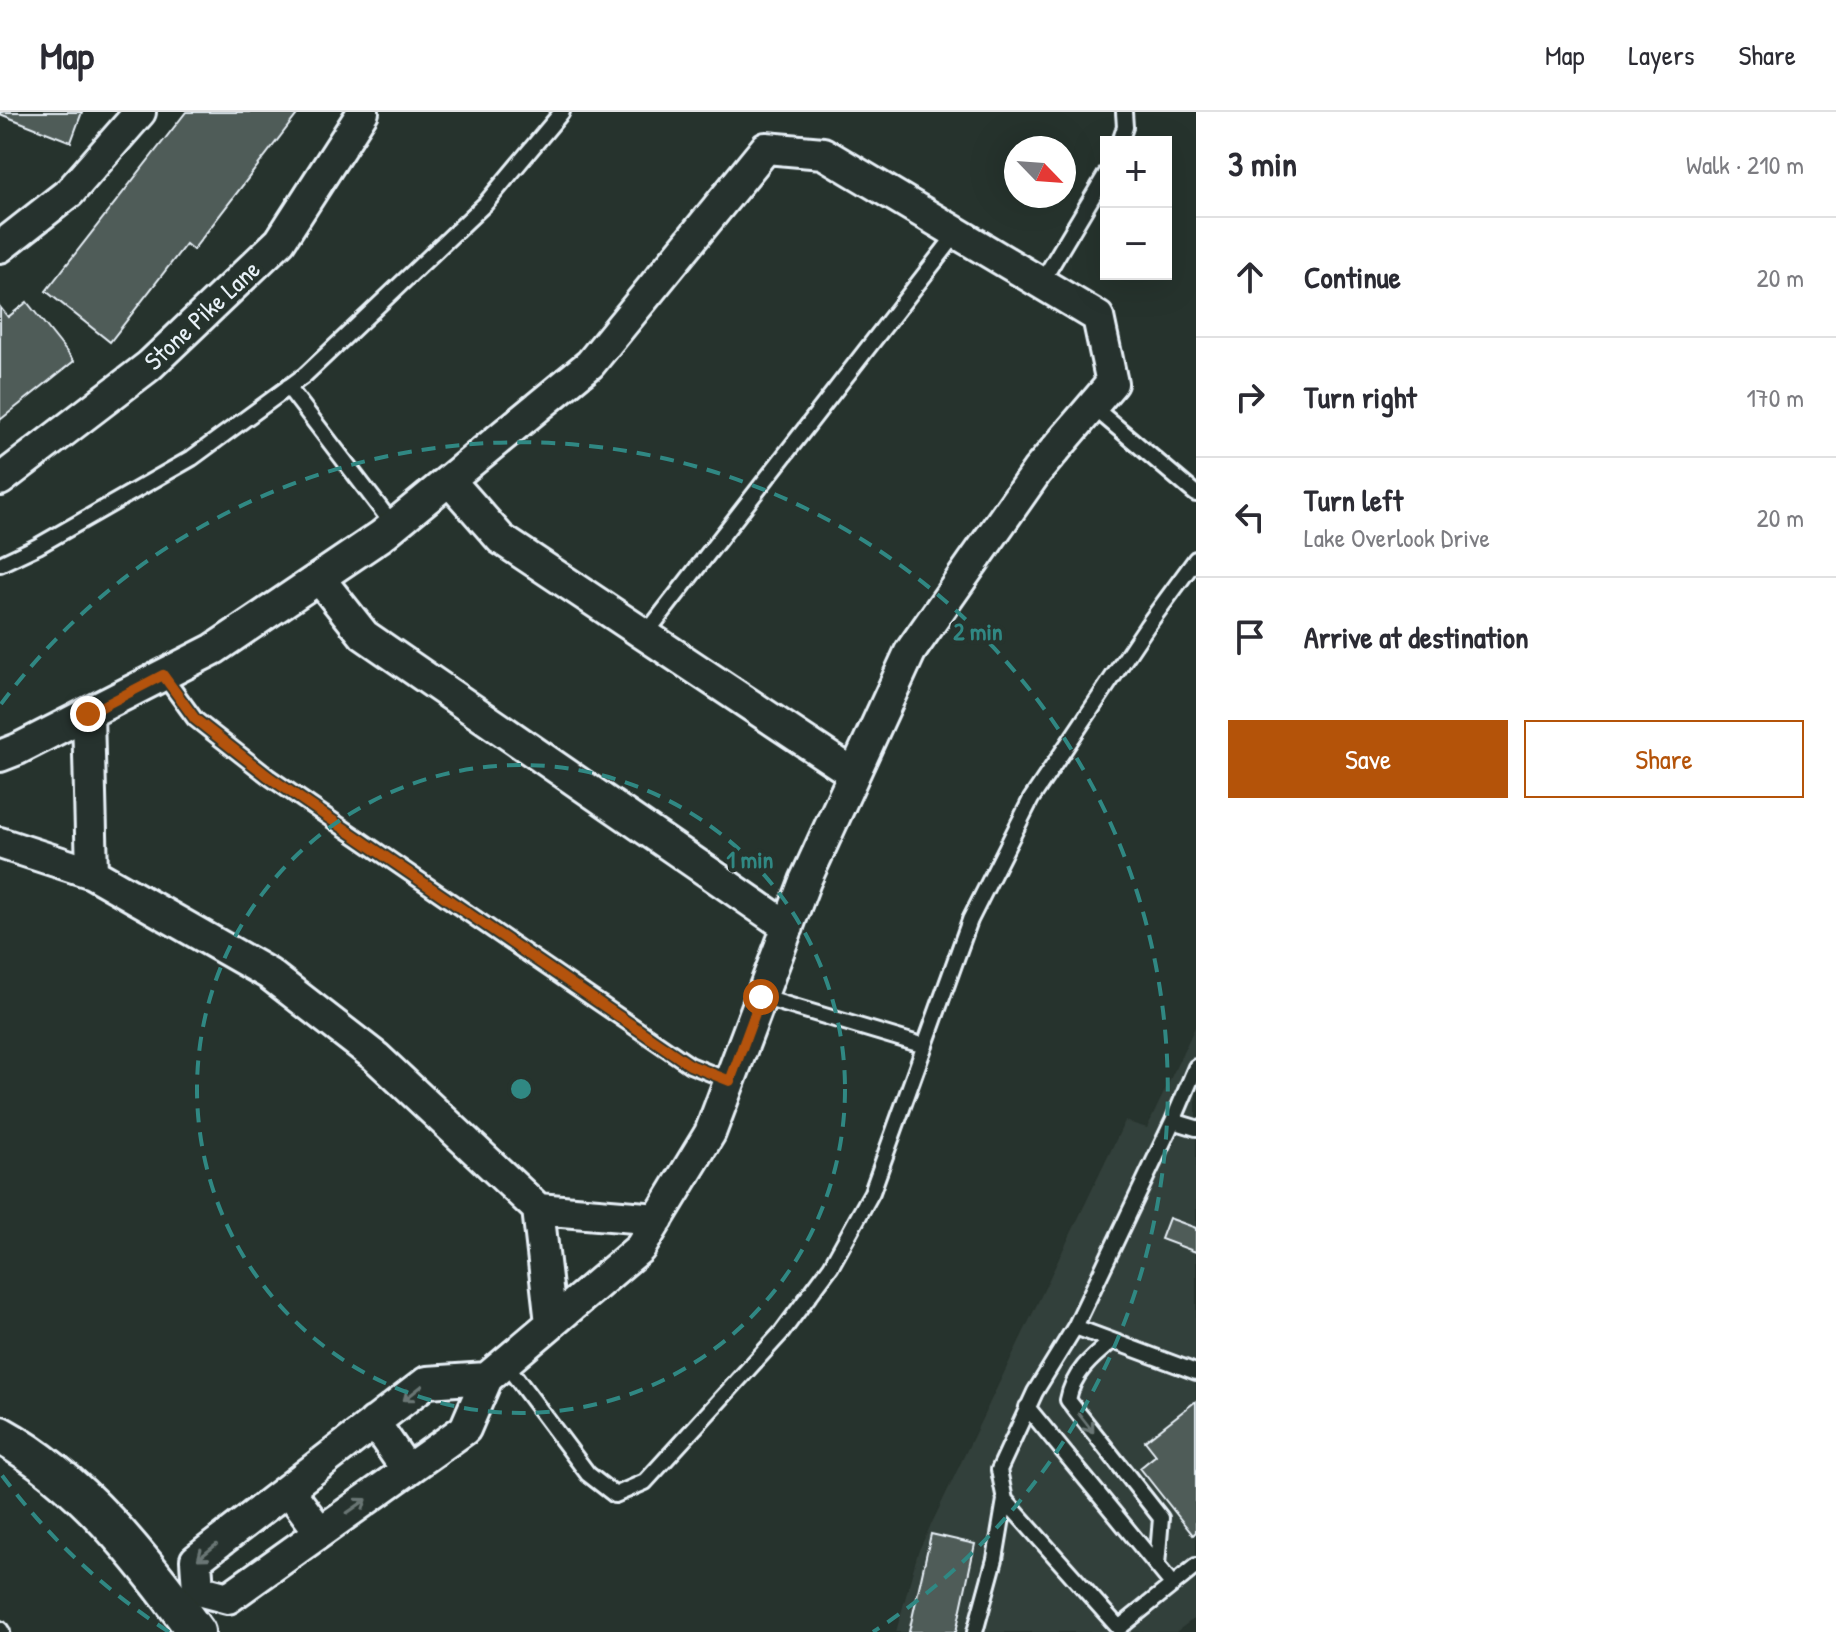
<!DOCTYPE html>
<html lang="en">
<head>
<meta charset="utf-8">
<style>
	body { margin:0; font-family:"Patrick Hand",sans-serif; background:#f2f2f3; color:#2b2b33 }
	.controls { position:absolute; right:24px; top:24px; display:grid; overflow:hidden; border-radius:0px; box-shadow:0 8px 32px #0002 }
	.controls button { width:72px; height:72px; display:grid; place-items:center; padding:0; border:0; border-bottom:2px solid #e1e1e2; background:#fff; color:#2b2b33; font:40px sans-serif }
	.compass { position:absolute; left:1004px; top:24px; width:72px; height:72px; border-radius:50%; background:#fff; box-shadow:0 8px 32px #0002; rotate:115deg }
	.stop { position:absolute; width:24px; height:24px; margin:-18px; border:6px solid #b45309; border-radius:50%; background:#fff }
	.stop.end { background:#b45309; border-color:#fff; box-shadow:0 2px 8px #0008 }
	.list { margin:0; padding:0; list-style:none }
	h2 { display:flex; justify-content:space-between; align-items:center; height:104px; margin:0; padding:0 32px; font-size:34px }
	h2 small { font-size:26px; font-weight:400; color:#7c7c81 }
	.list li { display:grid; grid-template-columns:52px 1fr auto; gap:24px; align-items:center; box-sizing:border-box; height:120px; padding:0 32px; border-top:2px solid #e1e1e2 }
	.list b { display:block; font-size:30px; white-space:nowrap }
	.list p { margin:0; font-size:26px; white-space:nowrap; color:#7c7c81 }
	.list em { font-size:26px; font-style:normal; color:#7c7c81 }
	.actions { display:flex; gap:16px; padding:24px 32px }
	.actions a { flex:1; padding:18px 0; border:2px solid #b45309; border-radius:0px; text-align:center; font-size:28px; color:#b45309 }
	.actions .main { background:#b45309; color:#fff }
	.icon { flex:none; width:44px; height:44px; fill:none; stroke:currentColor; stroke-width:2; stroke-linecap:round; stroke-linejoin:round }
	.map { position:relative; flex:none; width:1196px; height:1520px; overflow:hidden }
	header { display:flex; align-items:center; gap:48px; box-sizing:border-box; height:112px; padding:0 40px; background:#fff; border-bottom:2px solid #e1e1e2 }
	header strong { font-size:38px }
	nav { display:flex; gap:44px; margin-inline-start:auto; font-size:28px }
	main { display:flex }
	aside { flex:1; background:#fff }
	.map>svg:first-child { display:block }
</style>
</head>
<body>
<header>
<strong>Map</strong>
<nav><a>Map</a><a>Layers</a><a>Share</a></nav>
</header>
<main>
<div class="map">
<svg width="1196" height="1520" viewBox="0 0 1196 1520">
	<rect width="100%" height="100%" fill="#26332d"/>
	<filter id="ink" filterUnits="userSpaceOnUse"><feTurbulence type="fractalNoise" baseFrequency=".0125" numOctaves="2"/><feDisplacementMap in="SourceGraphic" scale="16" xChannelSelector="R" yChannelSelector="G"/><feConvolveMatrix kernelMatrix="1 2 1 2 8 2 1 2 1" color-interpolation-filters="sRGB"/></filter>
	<g filter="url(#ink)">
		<path fill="#333f3a" d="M1196,913V1505L1176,1520H896L918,1440L1125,1009L1147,1016Z"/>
		<path fill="#505c59" stroke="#e8f1f8" stroke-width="2" d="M0,0H82L71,30L0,2Z
			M186,0H299L193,138L186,132L110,230L46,179Z
			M27,190L74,249L0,308V195L8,205Z
			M1169,1106L1196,1116V1140L1161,1127Z
			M1196,1289V1420L1193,1423L1140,1356L1156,1343L1145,1329Z
			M931,1422L975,1432L956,1520H909Z"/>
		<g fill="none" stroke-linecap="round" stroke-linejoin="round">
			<g stroke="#e8f1f8" stroke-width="20">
				<path id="service" d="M1120,30L1125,15L1124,0
					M1041,171L1106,62
					M288,275L394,414
					M1092,294L1196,382
					M0,452L38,434L192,346L305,263L485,92L562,0
					M645,523L957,121
					M163,563L195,607L269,665L690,953L730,969
					M761,885L925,934
					M1196,955L1173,1009L1075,1215L1035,1280L999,1358L1005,1388L1119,1516L1196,1454
					M1173,1009L1196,1016
					M1075,1215L1196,1260
					M1112,1229C1091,1246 1073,1261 1068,1288L1161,1406L1157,1453
					M505,1251L588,1362L615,1383L645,1370L782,1220L831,1154L872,1080L970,808L1031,687L1147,514L1196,447
					M1027,1295L1172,1472
					M0,1517L2,1520
					M975,1520L995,1447L1005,1388"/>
			</g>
			<g stroke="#e8f1f8" stroke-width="36">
				<path id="minor" d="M0,135L70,80L140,0
					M0,368L149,254L280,129L363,0
					M449,368L501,427L854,662
					M319,466L364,523L788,815
					M88,602L92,761
					M0,644L18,637L214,537L381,424L590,252L766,36L823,41L1098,205L1112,271L1037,359L910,540L805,769L710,1021L640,1136L487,1266L465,1317L228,1486L198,1478
					M0,731L92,761L269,862L376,945L538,1097L658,1107
					M538,1097L551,1211
					M374,1310L407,1358
					M288,1377L320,1420
					M198,1478L196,1448L427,1270L487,1266"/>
			</g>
			<g stroke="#e8f1f8" stroke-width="42">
				<path id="tertiary" d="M0,1323C80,1367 143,1447 196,1520"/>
			</g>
			<use href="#service" stroke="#26332d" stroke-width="14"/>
			<use href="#minor" stroke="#26332d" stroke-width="30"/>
			<use href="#tertiary" stroke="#26332d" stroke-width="36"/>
		</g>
		<defs><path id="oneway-shaft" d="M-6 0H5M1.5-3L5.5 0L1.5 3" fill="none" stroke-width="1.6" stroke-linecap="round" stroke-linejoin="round" transform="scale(2)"/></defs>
		<g stroke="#6a7674">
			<use href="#oneway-shaft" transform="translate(413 1281) rotate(142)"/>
			<use href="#oneway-shaft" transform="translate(1086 1311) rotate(52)"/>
			<use href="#oneway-shaft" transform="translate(357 1394) rotate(-35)"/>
			<use href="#oneway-shaft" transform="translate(207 1440) rotate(141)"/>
		</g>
	</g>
	<g fill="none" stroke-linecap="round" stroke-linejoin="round" filter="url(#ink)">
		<path stroke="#b45309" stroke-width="10" d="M88,602L163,563L195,607L269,665L690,953L730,969L761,885"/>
	</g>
	<g fill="none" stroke="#308883" stroke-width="4" stroke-dasharray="14 10">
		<circle cx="521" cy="977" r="324"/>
		<path d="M169 1520A647 647 0 0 1 1 1362M1 592A647 647 0 1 1 873 1520"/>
	</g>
	<g text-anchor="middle" stroke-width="8" stroke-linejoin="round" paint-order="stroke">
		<g font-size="26" fill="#e8f1f8" stroke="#26332d">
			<text transform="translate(202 203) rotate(-43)" y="9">Stone Pike Lane</text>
		</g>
	</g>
	<circle cx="521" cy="977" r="12" fill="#308883" stroke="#26332d" stroke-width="4"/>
	<g font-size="24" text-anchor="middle" font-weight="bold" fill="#308883" stroke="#26332d" stroke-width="8" stroke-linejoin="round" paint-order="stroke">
		<text x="978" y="528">2 min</text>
		<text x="750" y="756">1 min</text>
	</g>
</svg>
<div class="controls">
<button>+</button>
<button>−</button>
</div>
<svg class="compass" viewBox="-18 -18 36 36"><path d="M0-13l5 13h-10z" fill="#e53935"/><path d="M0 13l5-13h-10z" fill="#7c7c81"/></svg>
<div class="stop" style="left:761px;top:885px"></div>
<div class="stop end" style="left:88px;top:602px"></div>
</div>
<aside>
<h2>3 min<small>Walk · 210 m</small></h2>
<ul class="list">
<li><svg class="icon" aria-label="ahead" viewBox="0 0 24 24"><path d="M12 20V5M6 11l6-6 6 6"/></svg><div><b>Continue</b></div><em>20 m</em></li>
<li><svg class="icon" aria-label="right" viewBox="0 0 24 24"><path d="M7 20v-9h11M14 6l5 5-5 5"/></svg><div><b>Turn right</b></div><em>170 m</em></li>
<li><svg class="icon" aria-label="left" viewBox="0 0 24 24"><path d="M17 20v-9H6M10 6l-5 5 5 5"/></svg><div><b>Turn left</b><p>Lake Overlook Drive</p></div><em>20 m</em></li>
<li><svg class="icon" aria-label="arrive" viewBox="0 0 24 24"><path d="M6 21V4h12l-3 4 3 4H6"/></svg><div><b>Arrive at destination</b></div></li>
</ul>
<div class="actions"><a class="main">Save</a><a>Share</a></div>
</aside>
</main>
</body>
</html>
